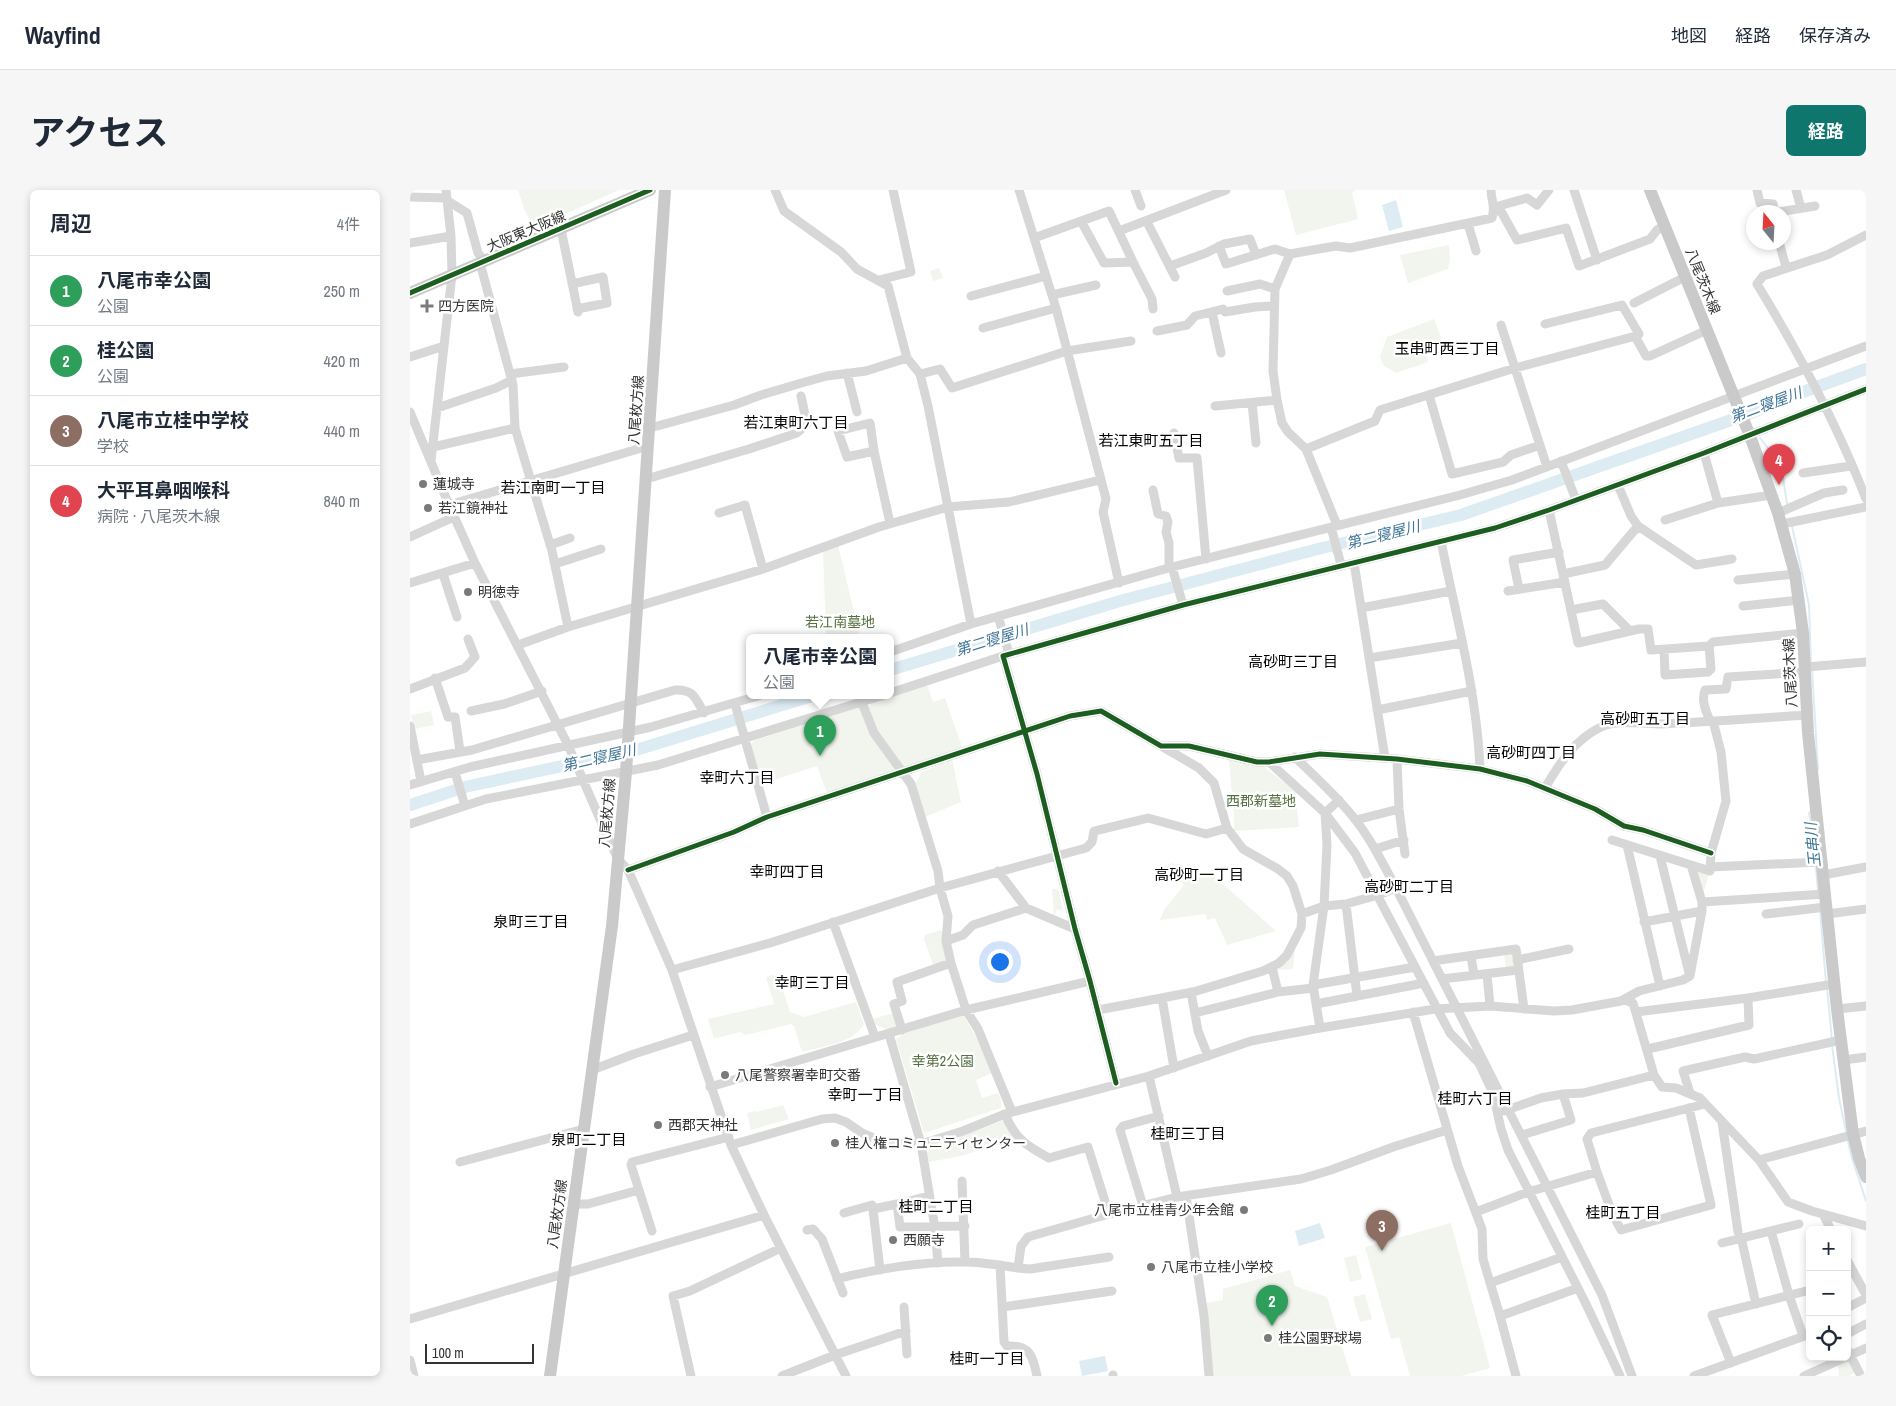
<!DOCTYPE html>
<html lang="ja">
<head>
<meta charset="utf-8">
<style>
	body { margin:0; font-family:"Archivo Narrow","Noto Sans JP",sans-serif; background:#f6f6f7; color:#1f2937 }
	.controls { position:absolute; right:15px; bottom:15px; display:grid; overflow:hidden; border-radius:8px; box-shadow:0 2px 8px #0003 }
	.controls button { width:45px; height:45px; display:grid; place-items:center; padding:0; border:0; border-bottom:1px solid #e0e1e3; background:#fff; color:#1f2937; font:25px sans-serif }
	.compass { position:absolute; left:1336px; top:15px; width:45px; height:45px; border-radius:50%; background:#fff; box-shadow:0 2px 8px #0003; rotate:342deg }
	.scale { position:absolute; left:15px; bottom:12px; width:109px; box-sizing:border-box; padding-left:5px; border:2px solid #333; border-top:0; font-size:14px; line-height:18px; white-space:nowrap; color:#333; -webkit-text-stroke:4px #fff; paint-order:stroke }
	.you { position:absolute; left:589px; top:771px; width:18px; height:18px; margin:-12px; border:4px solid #fff; border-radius:50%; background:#1a73e8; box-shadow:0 0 0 8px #1a73e833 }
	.badge { display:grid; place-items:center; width:32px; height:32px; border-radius:50%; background:#0f766e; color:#fff; font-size:16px; font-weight:700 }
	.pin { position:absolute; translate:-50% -41px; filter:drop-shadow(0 1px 2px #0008) }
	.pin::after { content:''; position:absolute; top:26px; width:18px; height:15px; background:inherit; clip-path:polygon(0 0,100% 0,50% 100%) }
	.popup { position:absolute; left:336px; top:444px; width:148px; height:65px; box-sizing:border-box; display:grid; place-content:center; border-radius:8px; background:#fff; filter:drop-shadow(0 1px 4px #0005); font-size:16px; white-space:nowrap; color:#747a83 }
	.popup b { font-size:19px; color:#1f2937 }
	.popup::after { content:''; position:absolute; left:50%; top:100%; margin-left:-10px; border:10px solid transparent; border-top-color:#fff }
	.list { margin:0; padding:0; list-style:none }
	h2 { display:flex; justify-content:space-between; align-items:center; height:65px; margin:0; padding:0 20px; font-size:21px }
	h2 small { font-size:16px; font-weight:400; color:#747a83 }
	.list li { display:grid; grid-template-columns:32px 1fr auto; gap:15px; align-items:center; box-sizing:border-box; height:70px; padding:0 20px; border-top:1px solid #e0e1e3 }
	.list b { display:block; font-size:19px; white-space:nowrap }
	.list p { margin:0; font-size:16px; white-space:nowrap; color:#747a83 }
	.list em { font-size:16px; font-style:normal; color:#747a83 }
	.icon { flex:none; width:28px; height:28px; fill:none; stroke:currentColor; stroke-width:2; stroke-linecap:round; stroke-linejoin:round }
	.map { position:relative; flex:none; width:1456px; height:1186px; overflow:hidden; border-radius:8px }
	header { display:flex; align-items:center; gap:30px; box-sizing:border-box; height:70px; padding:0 25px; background:#fff; border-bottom:1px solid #e0e1e3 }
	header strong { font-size:24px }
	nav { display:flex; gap:28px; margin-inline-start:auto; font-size:18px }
	.intro { display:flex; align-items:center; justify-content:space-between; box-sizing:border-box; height:120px; padding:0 30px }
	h1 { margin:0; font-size:35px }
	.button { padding:12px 22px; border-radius:8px; background:#0f766e; color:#fff; font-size:18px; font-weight:700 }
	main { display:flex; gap:30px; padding:0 30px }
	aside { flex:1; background:#fff; border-radius:8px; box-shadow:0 2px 8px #0003 }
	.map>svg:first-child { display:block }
</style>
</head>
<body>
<header>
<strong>Wayfind</strong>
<nav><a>地図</a><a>経路</a><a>保存済み</a></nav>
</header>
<div class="intro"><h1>アクセス</h1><a class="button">経路</a></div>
<main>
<aside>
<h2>周辺<small>4件</small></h2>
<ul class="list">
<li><span class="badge" style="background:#2e9e5b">1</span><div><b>八尾市幸公園</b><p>公園</p></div><em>250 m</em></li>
<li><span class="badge" style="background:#2e9e5b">2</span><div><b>桂公園</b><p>公園</p></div><em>420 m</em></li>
<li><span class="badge" style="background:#8d6e63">3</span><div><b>八尾市立桂中学校</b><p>学校</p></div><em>440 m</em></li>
<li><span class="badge" style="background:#e0444e">4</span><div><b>大平耳鼻咽喉科</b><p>病院 · 八尾茨木線</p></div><em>840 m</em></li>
</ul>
</aside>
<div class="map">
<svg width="1456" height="1186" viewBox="0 0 1456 1186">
	<rect width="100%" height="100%" fill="#fff"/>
	<path fill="#f1f5ed" d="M108,0H209L124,38L114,19Z
		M874,0H947L942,2L948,29L886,45Z
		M1039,55L1040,70L1038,79L998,93L990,65Z
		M529,78L533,88L523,91L520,81Z
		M1024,129L1035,158L1017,165L1018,172L986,183L974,176L970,167L977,147Z
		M428,355L450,447H416L413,360Z
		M517,495L523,512L535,508L552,557L500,578L491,577L466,541L457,519L462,513Z
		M450,516L486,579L485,582L417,603L407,576L351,594L341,556L343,551Z
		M21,521L24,535L4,539L1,525Z
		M542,569L551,612L515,627L505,594L512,582Z
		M819,570L853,576L885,601L889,637L824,641V625Z
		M761,673L775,676L806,688L866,741L817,755L805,728L797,730L796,724L750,730L754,720L774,695L759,679Z
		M1284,679L1299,683L1292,708Z
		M642,699H648L653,721L647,719L644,727Z
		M531,740L537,769L535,774L524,777L514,749L515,745Z
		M882,760H885L883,779L867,780Z
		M1094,764H1104L1106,775L1104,778L1096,779Z
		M362,785L369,788L380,822L394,827L446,812L454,834C442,854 413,856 392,862L384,836L381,834L336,845L330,842L304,849L298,829L364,814L356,787Z
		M484,823L487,831L486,837L478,840L464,834L462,829Z
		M553,824L572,858L582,883L566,890L572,908L588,903L591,910V918L514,943L486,849L493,844Z
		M373,915L379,929L341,940L337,923L345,921L347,922Z
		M595,930L603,949L551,966L519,972L516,965L521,957Z
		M1041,1033L1080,1178L1051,1186H1000L989,1147L981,1149L955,1057Z
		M946,1065L952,1089L940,1092L934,1068Z
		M880,1080L885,1096L917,1107L941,1186H802L796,1113L813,1110V1099Z
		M955,1104L962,1129L950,1132L943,1107Z
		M1440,1169L1446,1182L1439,1186H1429L1428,1175Z"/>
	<path fill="#ddebf3" d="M986,10L993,37L979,41L972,15Z
		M910,1033L915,1048L889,1056L885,1041Z
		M695,1166L698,1181L672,1186L669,1171Z"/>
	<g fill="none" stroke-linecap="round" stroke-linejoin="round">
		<path stroke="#ddebf3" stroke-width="2" d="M1350,248L1368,271L1372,280L1377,314
			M1382,336L1399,415L1401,475
			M1402,479L1408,579
			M1401,621L1399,623L1402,641
			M1406,678L1408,701
			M1410,720L1416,793
			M1417,797L1422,850
			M1422,855L1429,908L1436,941
			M1438,951L1441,965L1456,1011"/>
		<path stroke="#ddebf3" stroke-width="12" d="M480,480L710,411L908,359L1051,325L1341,223L1382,206L1456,179
			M0,615L55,597L226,560L405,505"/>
		<path stroke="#d7d7d7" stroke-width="9" d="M365,0L374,21L431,62L447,79L478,96L497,168L510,184L518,216L561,434
			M609,0L646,118L696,309L693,322L709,393
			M725,0L731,16
			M1164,0L1187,70
			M1347,0L1350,13L1363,14L1364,22
			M1386,0L1391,18
			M0,7L37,8
			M38,11L57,23L68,63L74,71
			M1085,17L1092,23L1107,50L1156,38L1169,76L1240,49L1247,40L1254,36
			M1085,17L1117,8L1127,15L1139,0
			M1368,22L1405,16
			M737,32L765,87
			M1058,34L1066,61
			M151,39L168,122
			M709,41L816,0
			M1456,45L1417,65L1353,86L1347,94C1389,163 1427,234 1456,309
			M624,48L699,21L723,72L694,73L671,31
			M1369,52L1376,77
			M0,53L41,46
			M809,56L816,74L865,59L880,64
			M723,72L742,109L743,119
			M70,73L103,195L105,238L142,361L158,437
			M760,76L796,63L814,54L840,49L846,65
			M469,90L501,82L483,0
			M162,94L193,87L197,113L167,119
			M817,101L850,94L865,99
			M642,105L686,95
			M561,106L636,86
			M1224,113L1275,87
			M802,122L811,163
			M1135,134L1212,115L1229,144L1226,148
			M1091,135L1137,277
			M573,138L646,118
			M747,141L777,135L785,126L813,119L815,122L845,117L864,116
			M0,167L34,156
			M437,183L447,222
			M100,184L154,177
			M510,184L530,179L542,198L657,161L721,151
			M1019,205L1042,284L1093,272L1101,265L1130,255
			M842,213L846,253
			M805,216L867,210
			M27,218L86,198L102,190
			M0,222L39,315L65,373L158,555L195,641L208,669L218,680L227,700L262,780L321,955L354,1025L436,1186
			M240,238L324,215L351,205L395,192L417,186L456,181L497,168
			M764,243L769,268H787L796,369
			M23,257L105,238
			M896,259L965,231L970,220L1105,178L1222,147L1226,148L1236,166H1240L1297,140
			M464,261L437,267L428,241L460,233L464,261L480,333
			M21,271L42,85L41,46L36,0
			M1151,271L1166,310
			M1393,283L1441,276
			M236,289L339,259L387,243L397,234L391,206
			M1208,295L1221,326L1228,336L1286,375L1322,369
			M743,300L748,324L756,326L758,332L756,342L759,353V378
			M1308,313L1362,305
			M39,315L238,256
			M1139,320L1168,453L1229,439H1238L1241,460L1299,456L1303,452L1393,443
			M309,323L335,315L353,379
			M1368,323L1414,303L1433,300
			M1255,330L1308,313L1294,263
			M1372,334L1456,317
			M927,335L896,259L878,242L872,233L867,210L863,181L865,99L880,64L926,56L940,58L1082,28C1086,14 1081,12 1081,0
			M921,337L931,375
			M0,347L44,327
			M1031,351C1046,427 1067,502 1070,579
			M140,355L160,348
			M944,373L975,568
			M145,374L191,359
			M762,377L773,415
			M33,384L47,427
			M1153,384L1195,375L1228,336
			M1328,390L1385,384
			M0,393L65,373
			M1109,399L1103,370L1149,362
			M1098,401L1155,392
			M1333,416L1390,410
			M951,418L1041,401
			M1161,420L1193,414L1220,441
			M588,426L599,464
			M108,455L158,437L353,379L469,337L538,317L599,312L690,290
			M1254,460L1255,485L1298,482L1301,479L1299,456
			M480,462L561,434L762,377L1050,305L1102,290L1456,156
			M959,468L1052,453
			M1396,477L1456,472
			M25,488L38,527H45L50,561
			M0,499L55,478L65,467L58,449
			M480,503L593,466
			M449,505L464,543L501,594L528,681L530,698L538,726L536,751L541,773L556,820L568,839L602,922
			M325,514L357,627
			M967,520L1062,501
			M61,521L94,514L132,501
			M1300,531C1296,521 1291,511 1295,500L1316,499L1318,487L1396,482
			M0,536L11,591
			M753,557L789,578L804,593L817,638
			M885,567C905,587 927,606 944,628C961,649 973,674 986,698L1192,1105L1222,1186
			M987,569L989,619L995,664
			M7,570L62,560L265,500C284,499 285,508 294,523
			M859,572L915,623L945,663L1040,843L1069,873L1083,903L1091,939L1098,960L1176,1114L1210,1186
			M45,582L55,616
			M0,595L60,577L241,537L351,505
			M1135,598C1149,574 1164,550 1191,537C1208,529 1233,534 1252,534C1301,532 1349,528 1398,525
			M946,630L989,619
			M0,634L76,609L248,575L474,505
			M1202,650L1300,681L1301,663L1316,611L1311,562L1303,531
			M1217,655L1250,796
			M965,659L994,650
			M1250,666L1279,783
			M1301,677L1411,672
			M218,680L324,642L357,627L660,526L691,521L751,556H779L847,572H859L910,564L987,569L1070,579L1117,591L1185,619L1214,636L1233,640L1301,663
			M588,681L616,718L665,739
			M1413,685L1456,677
			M1292,712L1415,704
			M936,714L947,806
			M892,724L914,716L936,714L968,705L986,698
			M1356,724L1416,717
			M1417,724L1456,719
			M423,732L465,847
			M1234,732L1292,721
			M536,751L553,745L563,735L616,718
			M1061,766L1064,785
			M1107,770L1159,759
			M1023,771L1106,759L1114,819
			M862,777L868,802
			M262,780L360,753L530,698L676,658L682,652L684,641L738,628L796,644L817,638L833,659L868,679L877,686L883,696L892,724L891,738L877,765L869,773L853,781L783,802L688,820
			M1077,784L1080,816
			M1032,789L1108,780
			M903,795L1005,777
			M781,802L788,841L798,866
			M752,808L764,878
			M1215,810L1223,813L1244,885L1252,897L1266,898L1290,908L1349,970L1378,1012L1402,1021L1456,1036
			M906,814L1014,793
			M1427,819L1456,816
			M1003,822L1048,976L1072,1039L1073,1069L1090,1126L1106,1186
			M1226,822L1338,808L1424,794
			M785,823L868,802L903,798
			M910,838L903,795L914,716L917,655L915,623L929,610
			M492,840L484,814L492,811L487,792L541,773
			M479,844L511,954L525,1038L528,1073
			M1238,859L1339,835L1338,808
			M1434,870L1456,867
			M182,880L224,864L283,845
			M739,886L767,1007
			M706,893L680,791L665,739L627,584L593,466L773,415L1085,338L1139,320L1294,263L1456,199
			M300,897L556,820L680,791
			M1280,903L1273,881L1335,867L1344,869L1431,850
			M1094,921L1131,908L1153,904L1173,903L1244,885
			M595,924C605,949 617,956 639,968L678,957L699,1024
			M1312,932L1328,1042
			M1112,945L1161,930L1153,904
			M321,955L412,929L425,928L436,932L452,943L475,953L511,954L553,941L595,924L739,886L841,851L910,838L1025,819L1080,816L1144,821L1162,820L1211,811L1229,801L1273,790L1280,786L1292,721V712L1281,675
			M1349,970L1456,941
			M50,972L174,939
			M1187,982L1202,1023L1211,1040L1301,1015L1279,918
			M552,991L555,1072
			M519,1006L487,1014L490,1037L555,1036
			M776,1006L794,1126L799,1186
			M163,1014H178L229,1000
			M733,1016L710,940L713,936L749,926
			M463,1019L470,1080
			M1066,1022L1118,1002L1187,982L1177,949L1181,943L1295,914
			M434,1023L462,1015L463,1019L487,1014
			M1413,1024L1421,1040
			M397,1040L403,1039L412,1049L433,1103
			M242,1041L221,975L222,972L319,947
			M1361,1041L1379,1105L1393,1146
			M1331,1047L1346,1114
			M1312,1053L1389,1034
			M1437,1070L1456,1105
			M590,1075L594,1152L597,1156C620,1155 623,1166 627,1186
			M608,1078L620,1079L699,1067
			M427,1089C465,1079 515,1071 554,1072C572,1072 590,1075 608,1078L611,1056L618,1047L688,1027L767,1007L891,989L921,980L983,957L1037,940
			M1080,1093L1152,1067
			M494,1117L497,1164
			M593,1117L702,1101
			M1437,1118L1456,1108
			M1090,1126L1168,1098
			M0,1129L354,1025
			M1437,1144L1456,1134
			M1437,1159L1451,1186
			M0,1170L4,1186
			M1321,1173L1302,1125L1400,1100
			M281,1186L263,1106L280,1101L371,1058
			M372,1186L425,1165L496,1141
			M703,1186V1185
			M1284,1186L1400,1144
			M1394,1186L1456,1158"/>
		<path stroke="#cacaca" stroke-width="12" d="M1240,0L1340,246L1368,323L1385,384L1393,443L1398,543L1405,610L1427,819L1443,944L1449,968L1456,987
			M0,103L240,0
			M140,1186L202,736L216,582L255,0"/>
		<g stroke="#fff" stroke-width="8">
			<path id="cycleway" d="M0,103L240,0
				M218,680L324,642L357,627L660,526L691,521L751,556H779L847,572H859L910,564L987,569L1070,579L1117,591L1185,619L1214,636L1233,640L1301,663
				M706,893L680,791L665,739L627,584L593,466L773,415L1085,338L1139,320L1294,263L1456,199"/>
		</g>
		<use href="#cycleway" stroke="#1b5e20" stroke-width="5"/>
	</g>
	<g fill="#7a7a7a" stroke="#fff" stroke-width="2">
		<path d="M14.5 108.5h5v5h5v5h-5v5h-5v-5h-5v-5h5z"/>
		<circle cx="13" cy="294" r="5"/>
		<circle cx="18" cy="318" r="5"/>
		<circle cx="58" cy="402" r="5"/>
		<circle cx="315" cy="885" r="5"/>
		<circle cx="248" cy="935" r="5"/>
		<circle cx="425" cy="953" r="5"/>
		<circle cx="834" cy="1020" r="5"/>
		<circle cx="483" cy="1050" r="5"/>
		<circle cx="741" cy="1077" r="5"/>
		<circle cx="858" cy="1148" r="5"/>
	</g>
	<g text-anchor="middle" stroke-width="5" stroke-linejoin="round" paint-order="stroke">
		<g font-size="14" fill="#333" stroke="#fff">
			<text transform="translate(116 41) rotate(-23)" y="5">大阪東大阪線</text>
			<text transform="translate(1293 91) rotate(68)" y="5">八尾茨木線</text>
			<text transform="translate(226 220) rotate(-86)" y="5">八尾枚方線</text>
			<text transform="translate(1380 483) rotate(-93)" y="5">八尾茨木線</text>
			<text transform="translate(197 623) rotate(-85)" y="5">八尾枚方線</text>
			<text transform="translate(147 1024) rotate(-82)" y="5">八尾枚方線</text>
		</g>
		<g font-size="14" fill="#333" stroke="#fff" text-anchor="start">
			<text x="28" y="121">四方医院</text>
			<text x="23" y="299">蓮城寺</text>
			<text x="28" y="323">若江鏡神社</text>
			<text x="68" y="407">明徳寺</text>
			<text x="325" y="890">八尾警察署幸町交番</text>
			<text x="258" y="940">西郡天神社</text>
			<text x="435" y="958">桂人権コミュニティセンター</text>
			<text x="824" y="1025" text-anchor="end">八尾市立桂青少年会館</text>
			<text x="493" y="1055">西願寺</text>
			<text x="751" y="1082">八尾市立桂小学校</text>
			<text x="868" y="1153">桂公園野球場</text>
		</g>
		<g font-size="14" fill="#56703f" stroke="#fff">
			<text x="430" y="437">若江南墓地</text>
			<text x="851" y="616">西郡新墓地</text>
			<text x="533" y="876">幸第2公園</text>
		</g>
		<g font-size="15" fill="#000" stroke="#fff">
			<text x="1037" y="164">玉串町西三丁目</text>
			<text x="386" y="238">若江東町六丁目</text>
			<text x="741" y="256">若江東町五丁目</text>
			<text x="143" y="303">若江南町一丁目</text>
			<text x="883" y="477">高砂町三丁目</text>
			<text x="1235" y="534">高砂町五丁目</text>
			<text x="1121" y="568">高砂町四丁目</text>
			<text x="327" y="593">幸町六丁目</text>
			<text x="377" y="687">幸町四丁目</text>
			<text x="789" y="690">高砂町一丁目</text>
			<text x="999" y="702">高砂町二丁目</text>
			<text x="121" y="737">泉町三丁目</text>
			<text x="402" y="798">幸町三丁目</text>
			<text x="455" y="910">幸町一丁目</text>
			<text x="1065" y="914">桂町六丁目</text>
			<text x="778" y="949">桂町三丁目</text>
			<text x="179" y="955">泉町二丁目</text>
			<text x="526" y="1022">桂町二丁目</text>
			<text x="1213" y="1028">桂町五丁目</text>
			<text x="577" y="1174">桂町一丁目</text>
		</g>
		<g font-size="15" font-style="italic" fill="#3f7597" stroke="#fff">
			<text transform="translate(1356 215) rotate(-20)" y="5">第二寝屋川</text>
			<text transform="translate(973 345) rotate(-14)" y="5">第二寝屋川</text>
			<text transform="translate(582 450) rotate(-17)" y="5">第二寝屋川</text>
			<text transform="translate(189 568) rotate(-13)" y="5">第二寝屋川</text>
			<text transform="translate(1403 655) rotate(-96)" y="5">玉串川</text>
		</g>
	</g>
</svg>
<div class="controls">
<button>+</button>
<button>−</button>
<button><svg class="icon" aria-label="locate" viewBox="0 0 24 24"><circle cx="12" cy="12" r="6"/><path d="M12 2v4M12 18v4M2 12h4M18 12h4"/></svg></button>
</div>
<svg class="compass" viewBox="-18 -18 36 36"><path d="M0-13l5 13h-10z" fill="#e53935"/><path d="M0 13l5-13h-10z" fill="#747a83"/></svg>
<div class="scale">100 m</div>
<div class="you"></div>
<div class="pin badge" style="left:410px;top:566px;background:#2e9e5b">1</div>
<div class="popup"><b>八尾市幸公園</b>公園</div>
<div class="pin badge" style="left:862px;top:1136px;background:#2e9e5b">2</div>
<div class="pin badge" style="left:972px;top:1061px;background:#8d6e63">3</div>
<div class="pin badge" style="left:1369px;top:295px;background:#e0444e">4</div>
</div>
</main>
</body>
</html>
